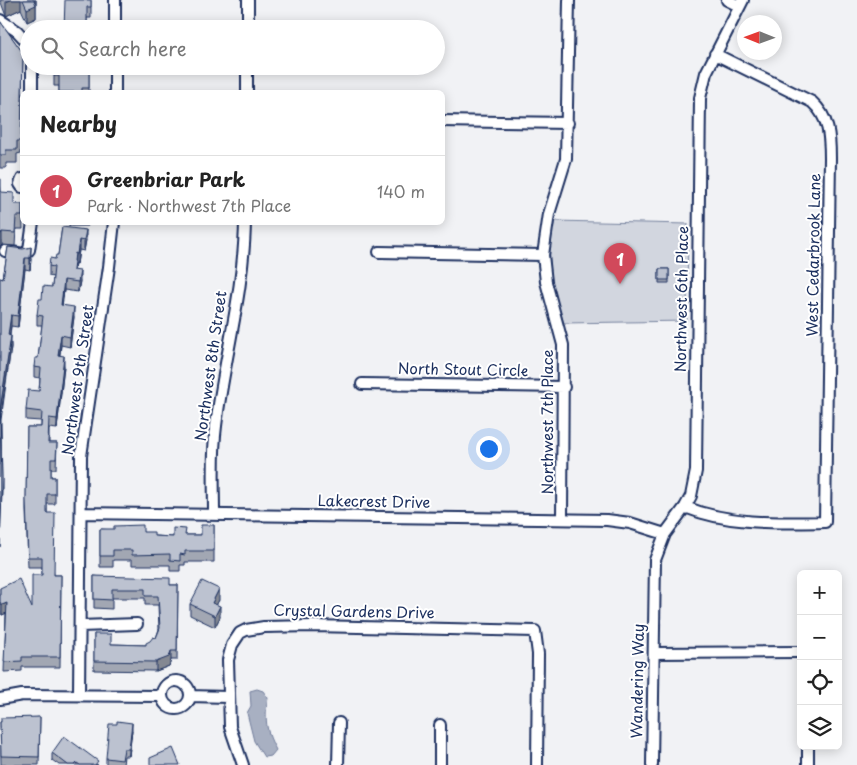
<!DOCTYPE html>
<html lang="en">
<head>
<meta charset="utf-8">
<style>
	body { margin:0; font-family:"Playpen Sans",sans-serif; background:#f6f6f6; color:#222 }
	.controls { position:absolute; right:15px; bottom:15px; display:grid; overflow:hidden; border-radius:8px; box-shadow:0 2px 12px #0003 }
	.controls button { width:45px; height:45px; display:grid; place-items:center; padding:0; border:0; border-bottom:1px solid #e0e0e0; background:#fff; color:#222; font:25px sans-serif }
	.compass { position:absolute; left:737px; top:15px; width:45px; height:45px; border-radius:50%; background:#fff; box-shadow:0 2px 12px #0003; rotate:271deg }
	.you { position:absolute; left:488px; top:448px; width:18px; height:18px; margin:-12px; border:4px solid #fff; border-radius:50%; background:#1a73e8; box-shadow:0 0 0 8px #1a73e833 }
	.badge { display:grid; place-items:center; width:32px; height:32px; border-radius:50%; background:#d1495b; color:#fff; font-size:16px; font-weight:700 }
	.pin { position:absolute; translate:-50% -41px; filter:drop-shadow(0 1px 2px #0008) }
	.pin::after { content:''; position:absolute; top:26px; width:18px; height:15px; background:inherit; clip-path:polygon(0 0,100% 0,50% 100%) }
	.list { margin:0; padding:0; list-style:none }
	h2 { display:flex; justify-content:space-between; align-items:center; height:65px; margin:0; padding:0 20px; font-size:21px }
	h2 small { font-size:16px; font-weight:400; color:#767676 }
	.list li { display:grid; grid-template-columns:32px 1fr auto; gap:15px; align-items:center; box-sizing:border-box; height:70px; padding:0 20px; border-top:1px solid #e0e0e0 }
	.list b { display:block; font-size:19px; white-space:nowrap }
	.list p { margin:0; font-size:16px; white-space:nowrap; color:#767676 }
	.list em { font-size:16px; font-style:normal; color:#767676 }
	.icon { flex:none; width:28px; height:28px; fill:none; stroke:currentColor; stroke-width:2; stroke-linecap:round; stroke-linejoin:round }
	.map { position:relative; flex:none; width:857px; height:765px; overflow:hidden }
	.search { position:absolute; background:#fff; box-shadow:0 2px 12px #0003; left:20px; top:20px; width:425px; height:55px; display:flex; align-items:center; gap:12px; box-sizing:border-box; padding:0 18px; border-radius:28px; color:#767676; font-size:19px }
	.panel { position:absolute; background:#fff; box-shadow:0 2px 12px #0003; left:20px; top:90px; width:425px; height:135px; border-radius:8px }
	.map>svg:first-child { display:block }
</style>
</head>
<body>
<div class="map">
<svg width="857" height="765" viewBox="0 0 857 765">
	<rect width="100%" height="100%" fill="#f1f2f5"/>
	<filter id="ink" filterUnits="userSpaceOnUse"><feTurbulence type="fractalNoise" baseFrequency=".02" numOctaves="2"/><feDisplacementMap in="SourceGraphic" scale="10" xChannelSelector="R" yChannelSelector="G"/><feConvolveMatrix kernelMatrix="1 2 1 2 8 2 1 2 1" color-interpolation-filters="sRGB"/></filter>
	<g filter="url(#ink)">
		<path fill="#d2d6df" stroke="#76829e" d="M555,221L688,224L687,321L564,323C552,290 544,256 555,221Z"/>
		<path fill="#a8b0c2" stroke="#707c9a" d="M257,689L263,691L268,698C264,718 266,732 276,750L271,756L264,757L254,741L247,713L251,706L250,691Z"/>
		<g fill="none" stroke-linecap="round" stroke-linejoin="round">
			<g stroke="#1b2f5e" stroke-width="14">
				<path id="minor" d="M727,0L739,6
					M0,20L17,31L29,44
					M115,29V0
					M248,29V0
					M32,92V66
					M115,92V66
					M247,92V66
					M442,121L568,123
					M22,179L20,184L22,187
					M5,251L24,254L29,250L33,222
					M379,252L543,255
					M362,384L564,387
					M685,507C730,525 778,523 825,522L830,158C830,137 829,117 812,102L715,54
					M81,513L607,520L630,523L665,534
					M214,514C214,485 212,455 216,426C224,359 244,291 245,222
					M562,519L563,345L546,282L543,255L549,214L566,159L569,0
					M80,626L137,624
					M654,653L801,652
					M162 695a14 14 0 1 1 28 0a14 14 0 1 1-28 0Z
					M79,695L81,456L109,267L114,222
					M190,696L228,697
					M0,699L22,695L161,696
					M243,765L230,727L228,660L232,645L240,633L246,630L264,627L313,626L535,631L538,654L537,765
					M338,765L339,723
					M440,765V725
					M652,765L655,560L665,534L685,507L691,496L696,471L700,98L706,73L743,0
					M808,765V746"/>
			</g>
			<use href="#minor" stroke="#fff" stroke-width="10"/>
		</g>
		<path fill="#a2a7b3" stroke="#1b2f5e" d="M0,0H36V18L27,22L21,9L6,16Z
			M91,0V18H87V29H64Z
			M0,21L23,53L21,153L17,154V163H6V168H0Z
			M54,66L83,71H89V92H59V86H54Z
			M0,179L1,192L14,204H22L23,229H16L15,246L2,245L0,247Z
			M69,222H88V226H69Z
			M62,227L86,240L84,251L79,250L77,264L75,263L74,270L80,281L78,292L64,290L62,306L74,317L70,347L61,345L60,355L64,366L57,429L49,428V443H57L56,469H51V477H55V504H47V513L54,575H61L60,667H22V671L4,672L6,613L2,615L0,612V588L32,608L42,575V567H28L26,510L27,427H41V421L26,420V410L39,391L40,378L34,377V367L38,358L42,325H37V315L42,299L52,287L53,277L49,276V266L58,255Z
			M8,247L31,259L30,270L25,269L18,327L11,326L10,336L11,347L1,420L2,491L0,547V278L3,279Z
			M659,269H669V283H659Z
			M214,525V562H185V565H180V571H170V565H132V560H113V567H100V529L143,532L154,536L173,537L185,535H201Z
			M94,576L170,585H178L177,660H171L169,666L156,671L94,670V634L111,644L146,645L156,638L159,629L158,605H145V598H112V609L94,608Z
			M219,600L216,605L220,617L215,627L190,615V604Z
			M40,717L39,765H1L0,722Z
			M132,730L129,756H124L123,765H106V758Z
			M52,753L98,765H59L52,760Z"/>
		<path fill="#848892" stroke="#1b2f5e" d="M11,0H21V9L6,16V2Z
			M32,0H36V18L27,22V9Z
			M86,230V240L84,251V241Z
			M2,232V245L0,247V235Z
			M79,240V250L77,264V254Z
			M31,247V259L30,270V258Z
			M75,253V263L73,280V270Z
			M25,258V269L18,327V316Z
			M80,271V281L78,292V282Z
			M64,280V290L61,315V305Z
			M74,307V317L70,347V337Z
			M11,315V326L8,347V335Z
			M61,335V345L58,365V355Z
			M11,336V347L0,421V410Z
			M64,356V366L57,429V419Z
			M219,589V600L212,613V603Z
			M7,603V613L2,615V605Z
			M220,606V617L215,627V616Z
			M171,651V660L169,666L156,671V662Z
			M132,723V730L129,756V749Z"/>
		<path fill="#bcc2d0" stroke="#1b2f5e" d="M23,0H34L36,5L27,9Z
			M65,0H91V7H87V23H83V29H64Z
			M0,21L23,53L21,141H17V150H6V155H0Z
			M54,66H83V71H89V88H82V92H59V76H54Z
			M0,179H1V192L14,193V204H22V216H16L15,233L2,232L0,235Z
			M62,227L86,230L84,241L79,240L77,254L75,253L73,270L80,271L78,282L64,280L61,305L74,307L70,337L61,335L58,355L64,356L57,419L49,418L48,443H57L56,459H51V477H55V494H47V513H55L54,575H61L60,657H22V661L4,662L7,603L2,605L0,602V588L19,579L32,608V575H42V557H28L26,500L27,427H41L42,412L26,410L28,390L39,391L41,368L34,367L35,358H38L43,316L37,315L39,299H42L43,286L52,287L54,267L49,266L50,258L55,259L56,255H58Z
			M8,247L23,249L31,247L30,258H25L18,316L11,315L8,335L11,336L0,410L2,479L0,535V278L3,279Z
			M659,269H669V280H659Z
			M143,525V532H154V536L173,537V528L186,529L185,535H201V525H214V551H185V555L180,554V561L170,560V554L132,555V550H113V556H100V529H114V526Z
			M94,576L170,578V585H178L177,651H171L169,657L156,662L94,661V634H111V644L146,645V643L150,641L153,637L156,638L160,628L158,596H145V589H112V600L94,599Z
			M202,581L219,589L212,603L220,606L215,616L190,604Z
			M40,717L39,757L1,756L0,722H1V718Z
			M117,721L132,723L129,749H124L122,760L106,758L109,724H117Z
			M64,736L98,761L95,765H80L77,763L75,765H68L52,753Z
			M173,748L180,765H150V758Z"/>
	</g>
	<g text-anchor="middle" stroke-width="4" stroke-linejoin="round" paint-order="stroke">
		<g font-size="15" fill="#1b2f5e" stroke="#fff">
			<text transform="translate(814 255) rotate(-89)" y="5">West Cedarbrook Lane</text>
			<text transform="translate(682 299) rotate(-89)" y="5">Northwest 6th Place</text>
			<text transform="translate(211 366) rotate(-82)" y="5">Northwest 8th Street</text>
			<text transform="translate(463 370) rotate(1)" y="5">North Stout Circle</text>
			<text transform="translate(78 380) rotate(-82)" y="5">Northwest 9th Street</text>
			<text transform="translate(548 422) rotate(-90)" y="5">Northwest 7th Place</text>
			<text transform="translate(374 502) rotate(1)" y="5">Lakecrest Drive</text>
			<text transform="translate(354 612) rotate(1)" y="5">Crystal Gardens Drive</text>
			<text transform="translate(638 681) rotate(-89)" y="5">Wandering Way</text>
		</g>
	</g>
</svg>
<div class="controls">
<button>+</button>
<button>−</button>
<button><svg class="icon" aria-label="locate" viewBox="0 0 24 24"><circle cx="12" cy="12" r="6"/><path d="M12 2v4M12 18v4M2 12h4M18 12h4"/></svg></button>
<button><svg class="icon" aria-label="layers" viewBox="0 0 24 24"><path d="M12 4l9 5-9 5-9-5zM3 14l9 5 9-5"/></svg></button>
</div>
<svg class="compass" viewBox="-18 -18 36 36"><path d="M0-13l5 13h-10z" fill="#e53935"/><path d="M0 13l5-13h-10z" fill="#767676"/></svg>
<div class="you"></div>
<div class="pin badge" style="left:620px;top:284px">1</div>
<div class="search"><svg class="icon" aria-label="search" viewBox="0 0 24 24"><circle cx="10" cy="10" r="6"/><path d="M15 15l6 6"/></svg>Search here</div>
<section class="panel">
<h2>Nearby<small></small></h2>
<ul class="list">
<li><span class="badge">1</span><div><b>Greenbriar Park</b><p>Park · Northwest 7th Place</p></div><em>140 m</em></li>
</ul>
</section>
</div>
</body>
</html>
